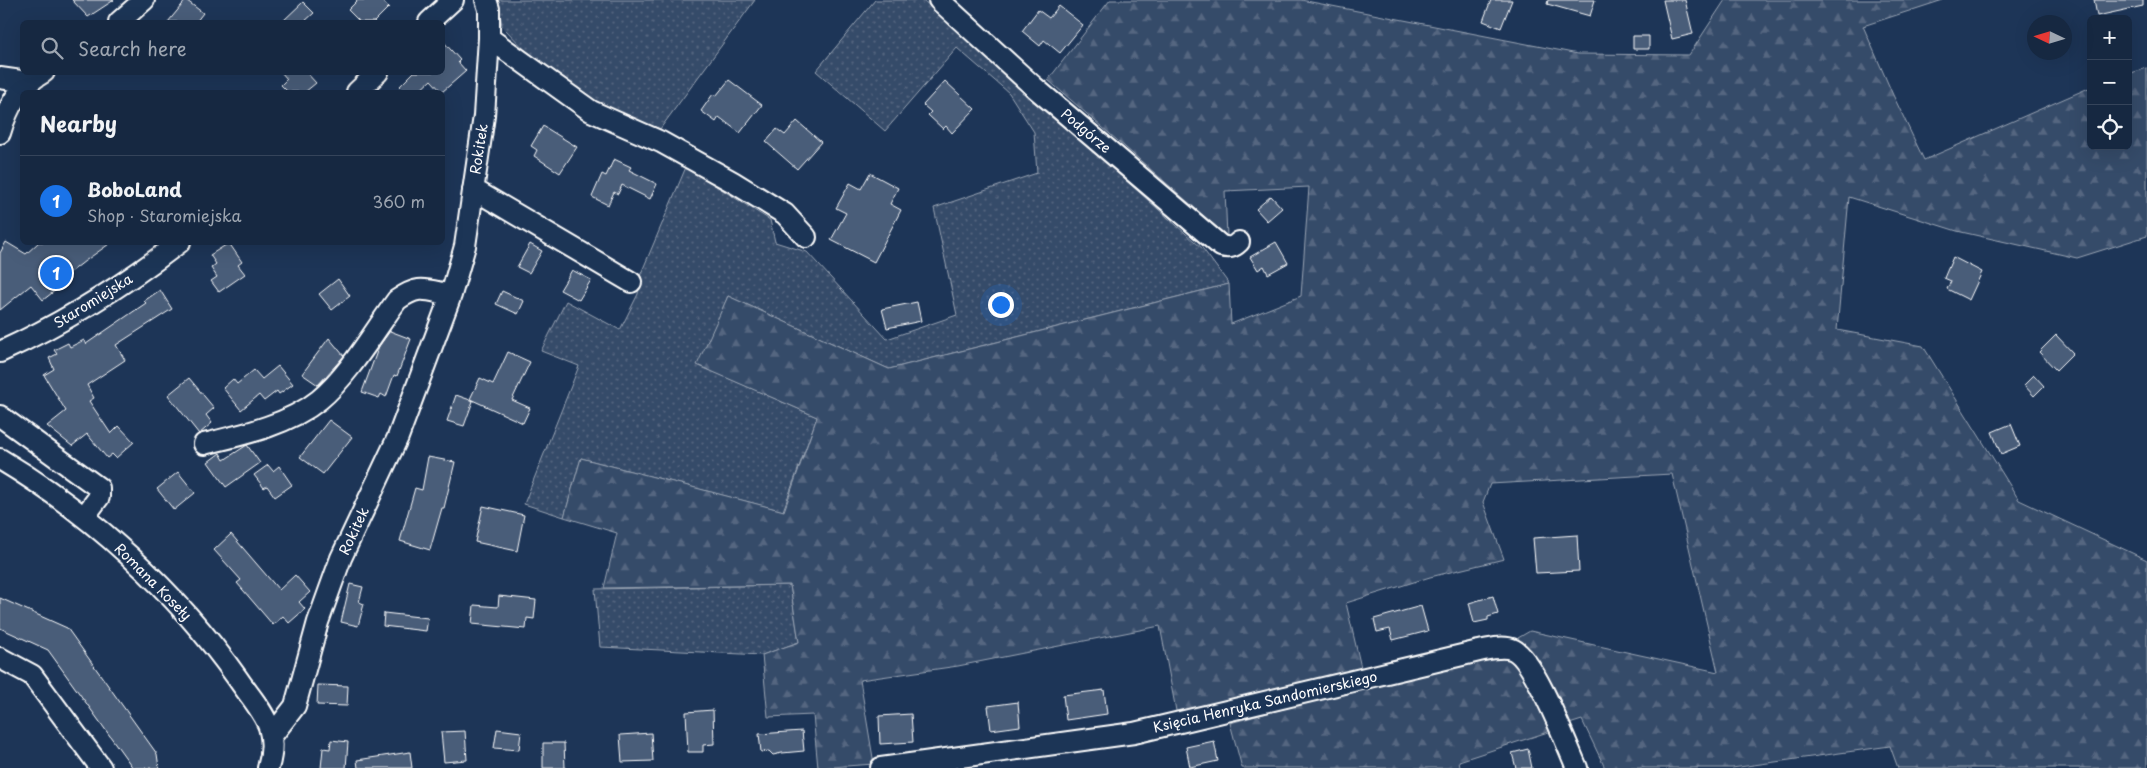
<!DOCTYPE html>
<html lang="en">
<head>
<meta charset="utf-8">
<style>
	body { margin:0; font-family:"Playpen Sans",sans-serif; background:#23344c; color:#f1f3f6 }
	.controls { position:absolute; right:15px; top:15px; display:grid; overflow:hidden; border-radius:8px; box-shadow:0 5px 20px #0002 }
	.controls button { width:45px; height:45px; display:grid; place-items:center; padding:0; border:0; border-bottom:1px solid #35445a; background:#162841; color:#f1f3f6; font:25px sans-serif }
	.compass { position:absolute; left:2027px; top:15px; width:45px; height:45px; border-radius:50%; background:#162841; box-shadow:0 5px 20px #0002; rotate:274deg }
	.you { position:absolute; left:1000px; top:304px; width:18px; height:18px; margin:-12px; border:4px solid #fff; border-radius:50%; background:#1a73e8; box-shadow:0 0 0 8px #1a73e833 }
	.badge { display:grid; place-items:center; width:32px; height:32px; border-radius:50%; background:#1a73e8; color:#fff; font-size:16px; font-weight:700 }
	.pin { position:absolute; translate:-50% -50%; border:2px solid #fff; box-shadow:0 1px 5px #0006 }
	.list { margin:0; padding:0; list-style:none }
	h2 { display:flex; justify-content:space-between; align-items:center; height:65px; margin:0; padding:0 20px; font-size:21px }
	h2 small { font-size:16px; font-weight:400; color:#9ea6b1 }
	.list li { display:grid; grid-template-columns:32px 1fr auto; gap:15px; align-items:center; box-sizing:border-box; height:90px; padding:0 20px; border-top:1px solid #35445a }
	.list b { display:block; font-size:19px; white-space:nowrap }
	.list p { margin:0; font-size:16px; white-space:nowrap; color:#9ea6b1 }
	.list em { font-size:16px; font-style:normal; color:#9ea6b1 }
	.icon { flex:none; width:28px; height:28px; fill:none; stroke:currentColor; stroke-width:2; stroke-linecap:round; stroke-linejoin:round }
	.map { position:relative; flex:none; width:2147px; height:768px; overflow:hidden }
	.search { position:absolute; background:#162841; box-shadow:0 5px 20px #0002; left:20px; top:20px; width:425px; height:55px; display:flex; align-items:center; gap:12px; box-sizing:border-box; padding:0 18px; border-radius:8px; color:#9ea6b1; font-size:19px }
	.panel { position:absolute; background:#162841; box-shadow:0 5px 20px #0002; left:20px; top:90px; width:425px; height:155px; border-radius:8px }
	.map>svg:first-child { display:block }
</style>
</head>
<body>
<div class="map">
<svg width="2147" height="768" viewBox="0 0 2147 768">
	<defs>
		<pattern id="grass-dots" width="8" height="8" patternUnits="userSpaceOnUse" patternTransform="scale(1.25)"><rect width="8" height="8" fill="#364b69"/><path d="M2 2h.1M6 6h.1" fill="none" stroke="#546680" stroke-width="1.8" stroke-linecap="round"/></pattern>
		<pattern id="forest-firs" width="22" height="20" patternUnits="userSpaceOnUse" patternTransform="scale(1.25)"><rect width="22" height="20" fill="#364b69"/><path d="M5 1l3.5 6h-7zM16 11l3.5 6h-7z" fill="#546680"/></pattern>
	</defs>
	<rect width="100%" height="100%" fill="#1d3557"/>
	<filter id="ink" filterUnits="userSpaceOnUse"><feTurbulence type="fractalNoise" baseFrequency=".02" numOctaves="2"/><feDisplacementMap in="SourceGraphic" scale="10" xChannelSelector="R" yChannelSelector="G"/><feConvolveMatrix kernelMatrix="1 2 1 2 8 2 1 2 1" color-interpolation-filters="sRGB"/></filter>
	<g filter="url(#ink)">
		<path fill="url(#grass-dots)" stroke="#9aa5b4" d="M498,0H755L660,129L595,103L531,56L502,26Z
			M875,0H923L1203,249L1229,284L889,369L728,296L698,365L817,417L783,511L581,458L564,517L524,504L579,366L541,351L566,301L620,330L638,294L640,276L686,167L770,220L775,242L807,252L887,339L957,315L934,208L1037,173L1034,132L1009,93L957,48L885,131L816,71Z
			M790,585L799,642L762,655L600,647L595,589Z"/>
		<path fill="url(#forest-firs)" stroke="#9aa5b4" d="M1110,0H1301L1578,54L1689,55L1725,0H1943L1863,26L1893,95L1924,160L2091,87V146H2128V74L2147,68V236L2077,258L1957,231L1849,197L1837,330L1923,346L2019,500L2147,560V768H1898L1890,746L1732,768H1605L1582,720L1563,726L1518,638L1530,631L1718,672L1672,474L1490,484L1483,502L1504,559L1430,577L1346,603L1362,672L1177,716L1160,626L958,666L860,680L874,764L818,768L813,715L768,717L762,655L799,642L790,585L604,588L617,533L564,517L581,458L784,511L817,417L697,365L728,296L889,369L1229,284L1231,324L1301,296L1309,187L1225,191L1227,236L1048,80Z
			M1504,653L1525,668L1554,730L1459,761L1460,768H1242L1230,723L1479,657Z"/>
		<path fill="#4a5d79" stroke="#fff" d="M72,0H114L88,17Z
			M186,0L203,13L196,22H168Z
			M358,0H381L389,7L374,22H360L348,10Z
			M1491,0H1512L1501,28L1483,21Z
			M1548,0H1595L1590,16L1547,4Z
			M1663,0H1685L1693,34L1672,39Z
			M2094,0H2143V6L2097,16Z
			M303,2L314,13L304,22H282Z
			M1059,6L1083,25L1060,53L1044,40L1040,46L1022,31L1038,10L1049,18Z
			M1633,36H1649V49H1633Z
			M442,40L460,60L458,62L466,71L442,92L431,80L418,92H406L400,86L414,72H442Z
			M281,72H306L316,83L305,92H288L281,85L287,79Z
			M729,80L762,105L740,133L719,117L716,122L701,111L713,94L716,96Z
			M945,81L975,109L952,133L946,126L943,129L928,115L931,112L923,105Z
			M797,121L821,142L797,169L766,142L777,129L785,135Z
			M543,126L577,147L560,173L534,156L537,150L531,146Z
			M614,159L631,167L629,170L657,184L650,199L622,185L618,194L614,192L608,205L592,197L602,174L606,176Z
			M870,173L898,188L890,204L901,210L874,262L831,240L846,213L836,208L850,183L861,189Z
			M1271,196L1282,208L1267,221L1256,209Z
			M6,242L26,254L39,242H112L85,261L58,282L61,286L43,300L31,285L0,310V253Z
			M1276,242L1288,263L1268,274L1264,266L1258,270L1250,257Z
			M229,243L242,262L238,265L245,274L219,292L211,281L217,277L211,268L216,264L210,255Z
			M530,244L542,251L529,273L517,267Z
			M1953,257L1982,272L1969,300L1947,289L1951,281L1944,278Z
			M572,270L591,280L579,300L560,290Z
			M338,279L350,296L332,310L319,294Z
			M160,290L172,309L116,345L125,360L87,385L94,398L89,401L111,434L119,426L134,442L116,458L112,454L107,458L87,434L72,446L47,426L66,411L44,375L54,369L49,358L57,354L54,350L68,343L70,347L84,340L86,344L146,303L144,301Z
			M502,291L524,301L518,314L496,304Z
			M917,302L921,321L887,328L882,309Z
			M390,331L411,339L397,376L394,375L386,397L381,394L379,398L362,392L379,346Z
			M2056,335L2073,353L2056,370L2039,352Z
			M329,338L344,356L318,385L302,374Z
			M508,352L530,362L512,400L530,408L523,423L470,399L480,378L493,384Z
			M278,366L293,384L279,394L277,391L264,401L259,395L241,410L223,388L233,379L237,384L254,370L262,379Z
			M2034,375L2044,386L2034,396L2024,385Z
			M189,378L214,408L206,415L212,423L199,434L168,395Z
			M456,395L473,401L464,426L447,421Z
			M329,420L352,437L323,474L300,457Z
			M2011,424L2020,446L2001,454L1992,432Z
			M247,445L260,463L226,487L208,462L220,453L224,460Z
			M428,457L455,462L444,508H442L430,550L400,541L415,488L422,490Z
			M268,465L273,471L279,466L292,485L275,497L267,486L264,488L254,475Z
			M178,472L195,493L174,510L157,489Z
			M483,506L524,515L517,551L475,542Z
			M231,534L279,590L295,575L310,592L299,602L305,609L289,623L283,616L273,625L237,583L241,580L214,550Z
			M1577,535L1579,571L1536,573L1533,538Z
			M350,584L363,587L359,602L364,604L358,626L341,622Z
			M499,596L536,600L534,619L527,618L526,629L472,624L474,605L498,607Z
			M1493,596L1498,614L1488,617V620L1474,623L1469,603Z
			M0,598L67,628L157,754L159,768H133L48,650L0,628Z
			M1421,606L1428,631L1393,640L1390,629L1377,632L1374,619Z
			M384,613L428,618L426,631L383,626Z
			M318,685L348,686L347,706L317,705Z
			M1104,690L1107,714L1066,720L1063,695Z
			M1018,702L1020,726L991,730L988,706Z
			M713,710L714,744L703,745V752H688L686,712Z
			M911,714L913,742L880,744L879,716Z
			M497,729L521,732L519,750L494,748Z
			M465,731L467,760L444,762L441,732Z
			M802,731L804,751L782,753L773,755L769,751L761,752L759,734Z
			M651,733L653,761L622,762L620,735Z
			M331,740L348,742L346,768H321L323,748L330,749Z
			M1214,741L1218,761L1190,767L1186,747Z
			M543,743H564L565,768H543Z
			M1528,749L1532,768H1516L1512,753Z
			M410,752L412,768H358L357,760Z"/>
		<g fill="none" stroke-linecap="round" stroke-linejoin="round">
			<g stroke="#fff" stroke-width="24">
				<path id="minor" d="M939,0L1033,86L1221,246C1229,248 1233,248 1239,242
					M119,22L144,0
					M429,22L453,0
					M489,38L591,111L661,142L733,182L785,214L806,237
					M0,78L28,82
					M357,92L378,72
					M0,133C8,106 19,86 44,72
					M473,189L631,282
					M0,352C64,323 124,285 180,242
					M0,416L99,488V497L84,517
					M204,444C241,435 288,425 319,400C349,375 373,333 397,300C420,284 425,290 451,295
					M0,459C92,514 176,591 238,679C248,694 263,710 269,727C273,740 272,755 268,768
					M0,658L32,675L101,768
					M271,737L295,706L318,622L341,558L398,437L451,295L465,246L484,116L489,38V9L486,0
					M881,768L1134,733L1479,651C1489,649 1504,645 1514,650C1535,661 1566,743 1577,768"/>
			</g>
			<use href="#minor" stroke="#1d3557" stroke-width="20"/>
		</g>
	</g>
	<g text-anchor="middle" stroke-width="4" stroke-linejoin="round" paint-order="stroke">
		<g font-size="14" fill="#fff" stroke="#1d3557">
			<text transform="translate(1086 131) rotate(40)" y="5">Podgórze</text>
			<text transform="translate(479 149) rotate(-81)" y="5">Rokitek</text>
			<text transform="translate(93 301) rotate(-32)" y="5">Staromiejska</text>
			<text transform="translate(354 531) rotate(-65)" y="5">Rokitek</text>
			<text transform="translate(153 582) rotate(45)" y="5">Romana Koseły</text>
			<text transform="translate(1265 702) rotate(-13)" y="5">Księcia Henryka Sandomierskiego</text>
		</g>
	</g>
</svg>
<div class="controls">
<button>+</button>
<button>−</button>
<button><svg class="icon" aria-label="locate" viewBox="0 0 24 24"><circle cx="12" cy="12" r="6"/><path d="M12 2v4M12 18v4M2 12h4M18 12h4"/></svg></button>
</div>
<svg class="compass" viewBox="-18 -18 36 36"><path d="M0-13l5 13h-10z" fill="#e53935"/><path d="M0 13l5-13h-10z" fill="#9ea6b1"/></svg>
<div class="you"></div>
<div class="pin badge" style="left:56px;top:273px">1</div>
<div class="search"><svg class="icon" aria-label="search" viewBox="0 0 24 24"><circle cx="10" cy="10" r="6"/><path d="M15 15l6 6"/></svg>Search here</div>
<section class="panel">
<h2>Nearby<small></small></h2>
<ul class="list">
<li><span class="badge">1</span><div><b>BoboLand</b><p>Shop · Staromiejska</p></div><em>360 m</em></li>
</ul>
</section>
</div>
</body>
</html>
